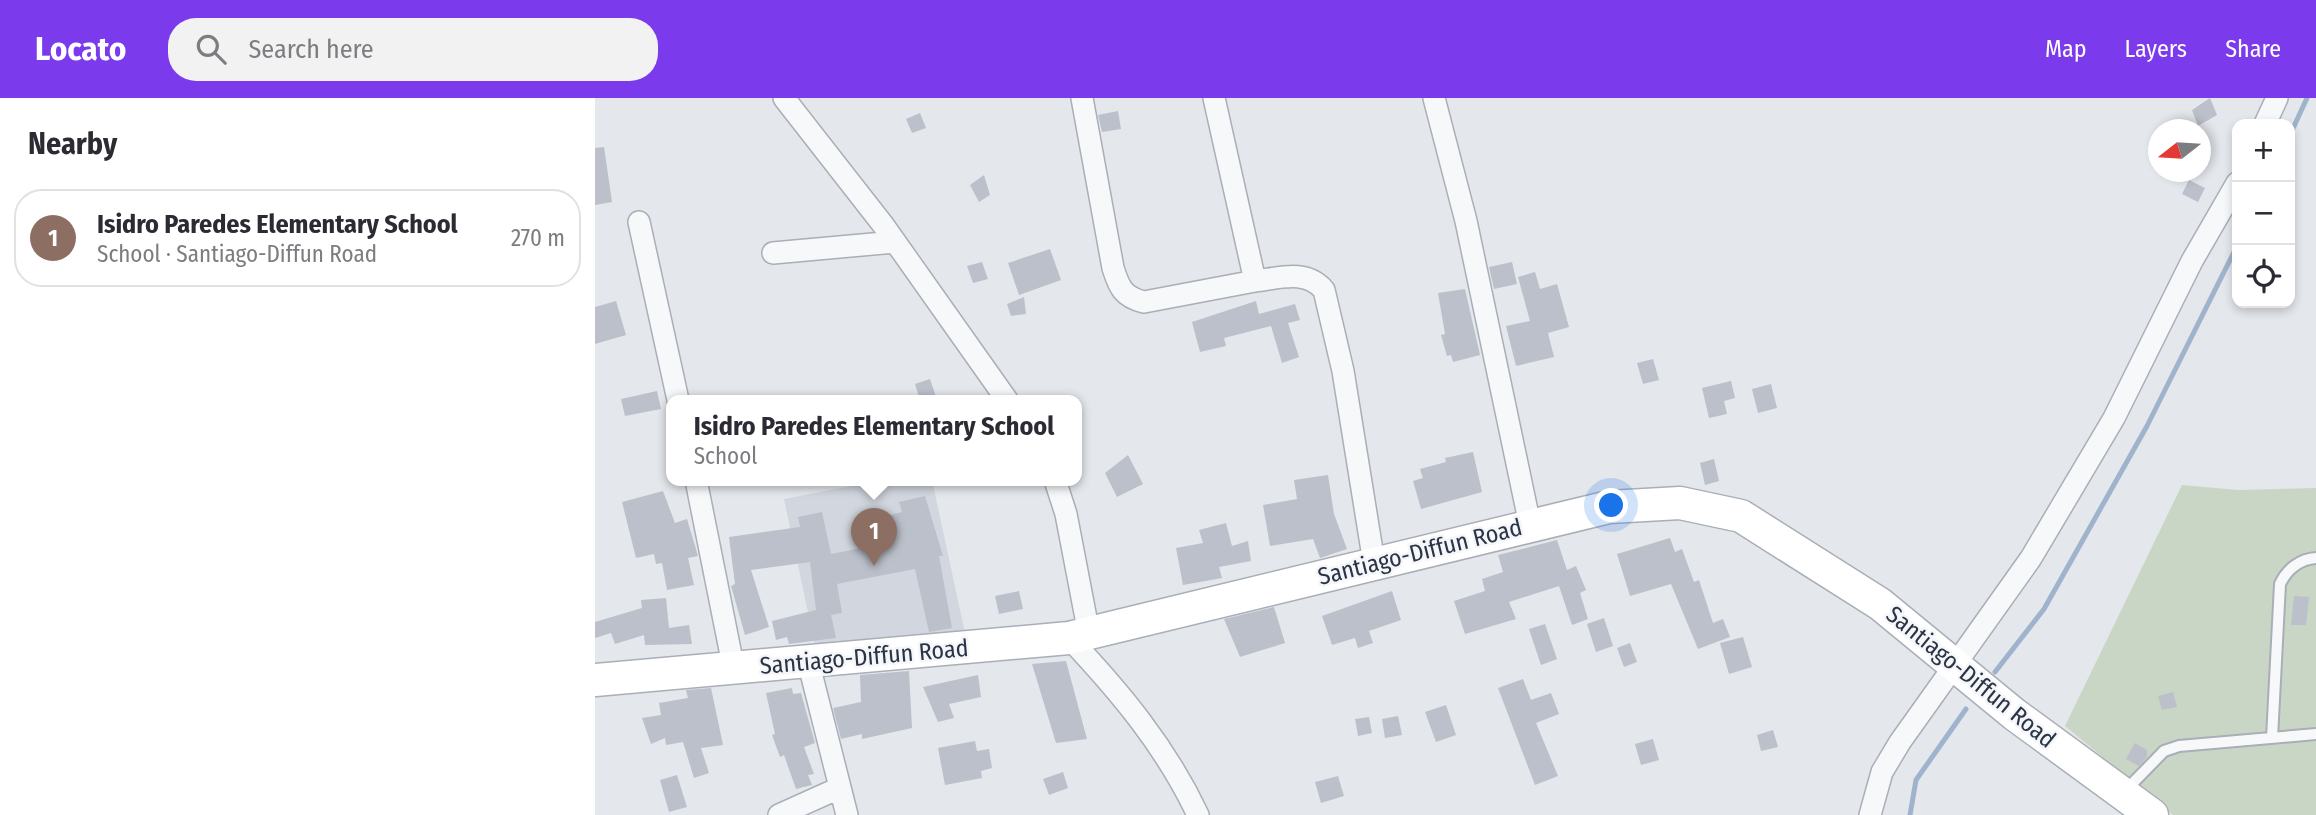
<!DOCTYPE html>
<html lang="en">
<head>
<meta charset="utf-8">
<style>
	body { margin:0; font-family:"Fira Sans Condensed",sans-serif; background:#f2f2f3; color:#2b2b33 }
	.controls { position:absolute; right:21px; top:21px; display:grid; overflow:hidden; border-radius:14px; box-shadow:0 4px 10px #0003 }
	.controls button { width:63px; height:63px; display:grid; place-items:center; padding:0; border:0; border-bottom:2px solid #e1e1e2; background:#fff; color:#2b2b33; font:35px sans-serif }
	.compass { position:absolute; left:1553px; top:21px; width:63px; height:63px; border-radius:50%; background:#fff; box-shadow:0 4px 10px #0003; rotate:253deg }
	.you { position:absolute; left:1017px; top:408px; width:24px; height:24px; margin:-18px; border:5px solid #fff; border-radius:50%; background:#1a73e8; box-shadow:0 0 0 10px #1a73e833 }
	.badge { display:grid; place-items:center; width:46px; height:46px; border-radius:50%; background:#7c3aed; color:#fff; font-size:23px; font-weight:700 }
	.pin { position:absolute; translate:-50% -58px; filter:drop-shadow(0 2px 4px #0008) }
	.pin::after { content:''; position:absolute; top:37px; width:24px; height:21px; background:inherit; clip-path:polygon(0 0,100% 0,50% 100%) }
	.popup { position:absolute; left:71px; top:297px; width:416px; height:91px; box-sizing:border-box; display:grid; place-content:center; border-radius:14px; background:#fff; filter:drop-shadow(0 2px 5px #0005); font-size:23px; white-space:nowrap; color:#7c7c81 }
	.popup b { font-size:26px; color:#2b2b33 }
	.popup::after { content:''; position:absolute; left:50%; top:100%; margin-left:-14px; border:14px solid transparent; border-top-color:#fff }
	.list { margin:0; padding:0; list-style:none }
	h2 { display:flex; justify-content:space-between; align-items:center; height:91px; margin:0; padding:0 28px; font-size:30px }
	h2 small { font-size:23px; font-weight:400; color:#7c7c81 }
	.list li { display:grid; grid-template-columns:46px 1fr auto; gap:21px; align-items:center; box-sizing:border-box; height:98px; margin:0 14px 14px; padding:0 14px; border:2px solid #e1e1e2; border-radius:28px }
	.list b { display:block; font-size:26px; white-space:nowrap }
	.list p { margin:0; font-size:23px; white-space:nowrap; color:#7c7c81 }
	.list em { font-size:23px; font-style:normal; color:#7c7c81 }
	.icon { flex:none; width:38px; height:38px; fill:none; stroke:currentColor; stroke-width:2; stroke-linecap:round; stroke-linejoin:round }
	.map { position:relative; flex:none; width:1721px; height:717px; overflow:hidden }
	header { display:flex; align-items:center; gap:42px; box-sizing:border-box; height:98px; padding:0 35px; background:#7c3aed; color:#fff }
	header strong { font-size:33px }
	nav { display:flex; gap:38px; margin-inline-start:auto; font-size:24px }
	.search { width:490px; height:63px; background:#f2f2f3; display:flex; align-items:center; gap:18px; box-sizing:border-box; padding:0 24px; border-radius:28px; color:#7c7c81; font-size:26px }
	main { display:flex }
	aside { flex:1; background:#fff }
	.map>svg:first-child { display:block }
</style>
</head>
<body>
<header>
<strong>Locato</strong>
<div class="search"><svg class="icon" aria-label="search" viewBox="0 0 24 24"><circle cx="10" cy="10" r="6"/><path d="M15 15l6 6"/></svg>Search here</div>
<nav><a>Map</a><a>Layers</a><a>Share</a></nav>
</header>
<main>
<aside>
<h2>Nearby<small></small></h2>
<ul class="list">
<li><span class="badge" style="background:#8d6e63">1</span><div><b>Isidro Paredes Elementary School</b><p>School · Santiago-Diffun Road</p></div><em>270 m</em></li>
</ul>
</aside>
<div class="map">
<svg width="1721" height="717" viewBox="0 0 1721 717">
	<rect width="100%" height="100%" fill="#e4e7ec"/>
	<path fill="#d2d6de" d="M287,382H337L370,535L221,552L189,401Z"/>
	<path fill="#c9d6c5" d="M1587,387L1643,392L1721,390V717H1578L1470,628Z"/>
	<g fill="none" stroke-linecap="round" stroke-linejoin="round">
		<path stroke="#9fb4cc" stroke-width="5" d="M1695,37L1712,0
			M1400,574L1449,511L1552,328L1642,148
			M1315,717L1321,682L1371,611"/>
	</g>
	<path fill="#bbc0ca" d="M1615,0L1622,17L1603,28L1597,12Z
		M523,13L526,31L507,34L503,17Z
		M325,15L331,30L317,35L311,21Z
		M9,49L17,104L0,107V50Z
		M389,77L395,97L384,104L375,87Z
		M1594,82L1610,90L1603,104L1587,96Z
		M455,151L466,182L424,197L413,165Z
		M387,164L393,181L378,185L372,168Z
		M917,164L922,186L899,191L894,169Z
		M940,174L945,191L962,186L974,229L953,235L959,259L921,268L911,228L935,223L923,179Z
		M870,191L885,257L858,264L856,257L852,258L846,237L850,236L843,195Z
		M429,199L431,216L416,218L412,206Z
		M21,203L31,237L0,246V209Z
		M661,203L664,216L700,206L705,222L693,225L704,259L687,265L676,228L629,240L631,248L605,254L597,224Z
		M1058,261L1064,282L1048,286L1042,265Z
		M335,281L342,302H325L320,286Z
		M1136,283L1140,300L1129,303L1132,316L1114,320L1107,290Z
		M1176,286L1182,310L1163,315L1157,291Z
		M62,293L66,311L30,318L26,301Z
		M878,354L887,394L826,411L818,383L828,380L825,371L851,364L850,360Z
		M533,357L548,386L522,399L510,375Z
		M1119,361L1124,383L1110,387L1105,365Z
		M733,377L739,416L752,451L725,460L718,441L675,448L668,407L702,401L699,382Z
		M68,393L80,425L92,421L103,458L93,460L99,487L72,492L67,465L61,466L59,456L41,460L27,404Z
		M330,398L348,458H344L357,530L334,534L320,471L242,486L247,515L236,517L241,540L194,546L192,539L181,542L177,523L221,512L215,464L156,472L174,529L150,537L136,488L140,486L134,439L205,429L203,419L227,414L236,456L286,446L280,421L307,414L304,404Z
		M631,425L637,448L653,443L656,463L624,469L627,480L588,487L581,450L608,445L604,432Z
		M1075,440L1080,454L1087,451L1099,484L1104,482L1118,525L1128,521L1135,539L1103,551L1076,486L1035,498L1022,456Z
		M962,442L972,472L981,468L991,492L985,495L993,521L977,527L964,488L914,504L921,521L870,536L859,503L890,493L887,481L908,474L903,457Z
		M424,493L428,511L404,516L400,498Z
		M797,493L806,522L774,533L778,545L763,550L760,540L737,547L727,518Z
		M1699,498L1714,499L1711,527H1696Z
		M71,500L74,530L94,527L97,546L50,547L49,537L20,546L16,535L0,540V524L47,510L46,502Z
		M679,509L690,545L645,559L629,521Z
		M1009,520L1018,548L1001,554L992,526Z
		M950,526L962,561L946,567L934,531Z
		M1148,539L1157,569L1134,576L1125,545Z
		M1035,545L1042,564L1029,569L1022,550Z
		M471,563L492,641L461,645L437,566Z
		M314,573L317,630L267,641V636L246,641L238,610L266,604L265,577Z
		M383,577L386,599L354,606L359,620L343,624L328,589Z
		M928,581L936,602L956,595L964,616L941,625L963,678L940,687L903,590Z
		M116,590L128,647L106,650L114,675L99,680L88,644L71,647L70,640L56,646L47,620L66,617L64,605L93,600L91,592Z
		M197,590L198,596L206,595L220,645L209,649L219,676L213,677L217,687L201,691L189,657L185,659L177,637L180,636L171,595Z
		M1578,594L1582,609L1567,612L1563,598Z
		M851,607L861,637L841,644L830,614Z
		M803,618L807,637L790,640L787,621Z
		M774,619L777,635L763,638L760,621Z
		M1178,632L1183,649L1166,653L1162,637Z
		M1058,641L1064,662L1046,667L1040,646Z
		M380,643L382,653L394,651L397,670L386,673L387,680L350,687L343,650Z
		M1540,645L1552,652V659L1544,668L1531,661Z
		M468,674L473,690L454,697L448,681Z
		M82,677L92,709L74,714L65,682Z
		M743,678L749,698L726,705L720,684Z"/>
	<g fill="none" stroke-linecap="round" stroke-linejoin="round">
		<g stroke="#a9aeb7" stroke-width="14">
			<path id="service" d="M1677,640L1685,486C1692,471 1705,461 1721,460
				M1529,694L1569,653L1584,648L1721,636"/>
		</g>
		<g stroke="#a9aeb7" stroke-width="24">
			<path id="minor" d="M189,0L289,128L412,302
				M487,0L518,170C524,189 528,199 549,204L660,183
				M619,0L660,183C685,180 711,171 729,192L748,273L779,465
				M839,0L871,123L935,427
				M1670,26L1682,0
				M44,124L83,302
				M178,155L300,144
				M101,382L139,572
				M460,382L471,416L494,536
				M474,540C525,594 571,649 603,717
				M213,563L252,717
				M184,717L244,690
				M1275,717L1287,674L1305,644L1436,460L1519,320L1597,163L1642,85"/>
		</g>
		<g stroke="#a9aeb7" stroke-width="35">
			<path id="secondary" d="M0,582L474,540L1014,409L1085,405L1146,418L1285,506L1419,616L1557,717"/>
		</g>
		<use href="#service" stroke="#f7f8fa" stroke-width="10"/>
		<use href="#minor" stroke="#f7f8fa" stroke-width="21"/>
		<use href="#secondary" stroke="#fff" stroke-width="32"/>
	</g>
	<g text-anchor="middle" stroke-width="5" stroke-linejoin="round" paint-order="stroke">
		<g font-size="24" fill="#2b3445" stroke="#f4f6f9">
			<text transform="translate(825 454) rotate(-14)" y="8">Santiago-Diffun Road</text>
			<text transform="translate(269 559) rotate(-5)" y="8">Santiago-Diffun Road</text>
			<text transform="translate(1376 579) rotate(39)" y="8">Santiago-Diffun Road</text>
		</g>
	</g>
</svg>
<div class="controls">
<button>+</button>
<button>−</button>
<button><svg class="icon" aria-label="locate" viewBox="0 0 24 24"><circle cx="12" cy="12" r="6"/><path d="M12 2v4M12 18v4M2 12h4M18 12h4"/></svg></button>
</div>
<svg class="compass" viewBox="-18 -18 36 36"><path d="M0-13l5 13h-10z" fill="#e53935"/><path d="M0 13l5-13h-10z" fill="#7c7c81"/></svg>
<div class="you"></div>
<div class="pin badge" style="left:279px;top:468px;background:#8d6e63">1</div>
<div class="popup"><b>Isidro Paredes Elementary School</b>School</div>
</div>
</main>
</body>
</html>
